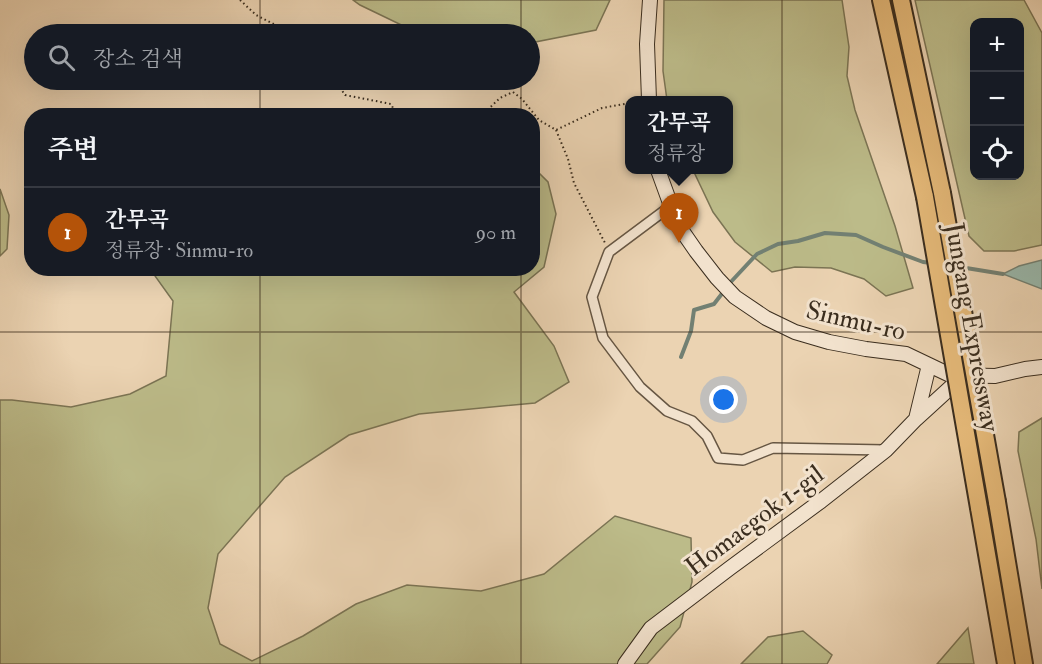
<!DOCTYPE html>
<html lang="ko">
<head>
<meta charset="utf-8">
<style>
	body { margin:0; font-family:"IM FELL Double Pica","Noto Serif KR",serif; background:#242831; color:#f1f3f6 }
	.controls { position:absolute; right:18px; top:18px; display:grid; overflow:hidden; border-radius:12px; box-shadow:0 6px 24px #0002 }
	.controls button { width:54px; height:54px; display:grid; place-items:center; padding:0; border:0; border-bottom:2px solid #363941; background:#171b24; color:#f1f3f6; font:30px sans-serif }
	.you { position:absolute; left:724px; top:400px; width:21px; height:21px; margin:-15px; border:4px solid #fff; border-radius:50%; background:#1a73e8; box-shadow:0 0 0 9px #1a73e833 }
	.badge { display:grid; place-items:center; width:39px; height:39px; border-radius:50%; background:#b45309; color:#fff; font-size:20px; font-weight:700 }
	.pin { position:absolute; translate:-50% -50px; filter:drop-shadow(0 2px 3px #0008) }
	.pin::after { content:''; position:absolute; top:32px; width:21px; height:18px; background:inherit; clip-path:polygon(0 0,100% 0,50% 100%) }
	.popup { position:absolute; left:625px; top:96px; width:108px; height:78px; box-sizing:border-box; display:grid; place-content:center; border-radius:12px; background:#171b24; filter:drop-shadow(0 2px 4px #0005); font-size:20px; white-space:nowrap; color:#9ea1a6 }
	.popup b { font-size:22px; color:#f1f3f6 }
	.popup::after { content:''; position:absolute; left:50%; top:100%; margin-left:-12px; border:12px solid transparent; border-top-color:#171b24 }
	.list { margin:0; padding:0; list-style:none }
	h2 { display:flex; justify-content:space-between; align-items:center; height:78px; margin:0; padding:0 24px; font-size:26px }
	h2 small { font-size:20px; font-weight:400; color:#9ea1a6 }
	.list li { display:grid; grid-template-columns:39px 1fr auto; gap:18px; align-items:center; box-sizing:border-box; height:90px; padding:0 24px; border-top:2px solid #363941 }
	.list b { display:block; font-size:22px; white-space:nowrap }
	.list p { margin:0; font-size:20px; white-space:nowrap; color:#9ea1a6 }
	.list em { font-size:20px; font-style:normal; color:#9ea1a6 }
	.icon { flex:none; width:33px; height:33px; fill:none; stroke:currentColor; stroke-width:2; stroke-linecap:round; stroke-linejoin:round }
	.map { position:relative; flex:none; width:1042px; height:664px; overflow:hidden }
	.search { position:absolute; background:#171b24; box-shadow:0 6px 24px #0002; left:24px; top:24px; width:516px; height:66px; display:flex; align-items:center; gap:15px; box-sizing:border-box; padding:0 21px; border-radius:33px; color:#9ea1a6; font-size:22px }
	.panel { position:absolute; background:#171b24; box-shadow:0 6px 24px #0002; left:24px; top:108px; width:516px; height:168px; border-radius:24px }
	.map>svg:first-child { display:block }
</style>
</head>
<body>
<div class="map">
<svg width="1042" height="664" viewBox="0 0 1042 664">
	<rect width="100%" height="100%" fill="#ebd3b2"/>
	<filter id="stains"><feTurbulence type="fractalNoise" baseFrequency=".00333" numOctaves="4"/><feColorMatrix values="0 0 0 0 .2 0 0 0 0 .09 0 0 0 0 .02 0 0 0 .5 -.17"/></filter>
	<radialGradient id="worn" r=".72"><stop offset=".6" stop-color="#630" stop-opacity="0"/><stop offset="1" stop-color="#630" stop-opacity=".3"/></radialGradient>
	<path fill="#bcbb89" stroke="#7b7454" stroke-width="1.5" fill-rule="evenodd" d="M353,0H610L596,30L530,43V34H420L360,5Z
		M664,0H842L849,47L847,76L855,110L895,226L913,288L886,296L864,279L831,268L795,267L772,272L735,242L713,212L693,170H728V100H667L663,71Z
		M915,0H1024L1042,33V245L1014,251H984L969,236ZM974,22H1020V176H974Z
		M533,167L548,182L556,214L544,267L514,292L554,346L569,382L535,403L419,414L349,435L285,477L218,554L208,608L220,644L252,661L303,636L356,604L407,585L481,591L544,574L615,516L691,538L692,582L680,627L647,664H0V400H12L71,407L130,394L166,376L173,301L155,276L152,269L532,268Z
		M0,189L9,215L7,249L0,256Z
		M1042,418V589L1036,539L1018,451L1019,432Z
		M968,628L974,664H937Z
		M803,631L832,655L827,664H741L768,637Z"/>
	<path fill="#98b8ac" stroke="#728073" stroke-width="1.5" d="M1042,260V289L1003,274L1019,266Z"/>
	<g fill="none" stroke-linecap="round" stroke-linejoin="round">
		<path stroke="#728073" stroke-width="4" d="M960,267L1003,274
			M728,285L757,254L778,244L798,241L825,233L856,235L883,247L923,262L932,263
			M681,357L691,331L694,310L714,304L724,291"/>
		<g stroke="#665643" stroke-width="12">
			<path id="street" d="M672,205L609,252L592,297L603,338L640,387L667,411L692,421L707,436L718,458L743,460L773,448L886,450"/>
		</g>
		<g stroke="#3a2d1e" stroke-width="16">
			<path id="secondary" d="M649,100L647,44L650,0
				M658,170L678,225L696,251L717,278L735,297L766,318L795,332L829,342L866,349L906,354L950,375L995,376L1025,369L1042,367
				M916,419L929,365
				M625,664L651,628L730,568L821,501L886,450L916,419L962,377"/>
		</g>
		<g stroke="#3a2d1e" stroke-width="20">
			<path id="highway" d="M881,0L925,197
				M901,0L942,193
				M997,502L1024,664
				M979,508L1006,664"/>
		</g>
		<path stroke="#3a2d1e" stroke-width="2" stroke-dasharray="1.5 3" stroke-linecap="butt" d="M240,0L256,15L293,34
			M335,80L345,95L391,104L397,116
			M481,116L500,98L513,92L522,99L539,120L556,130L602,108L630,103
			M556,130L568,159L574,183L605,243"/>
		<use href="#street" stroke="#f2e2cd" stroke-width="9"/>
		<use href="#secondary" stroke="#f2e2cd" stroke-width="14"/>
		<use href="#highway" stroke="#e6ba79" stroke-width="16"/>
		<g stroke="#3a2d1e" stroke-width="20" stroke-linecap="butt">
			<path id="highway-bridge" d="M942,193L997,502
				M925,197L979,508"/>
		</g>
		<use href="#highway-bridge" stroke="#e6ba79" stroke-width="16"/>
	</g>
	<path fill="none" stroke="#3a2d1e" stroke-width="1.5" stroke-opacity="0.55" d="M260,0V34M521,0V34M782,0V664M260,80V116M521,80V116M260,268V664M521,268V664M0,332H1042"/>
	<g text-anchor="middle" stroke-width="6" stroke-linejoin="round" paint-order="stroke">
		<g font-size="26" fill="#3a2d1e" stroke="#f2e2cd">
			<text transform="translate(856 320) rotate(13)" y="9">Sinmu-ro</text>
			<text transform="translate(973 327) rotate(80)" y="9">Jungang Expressway</text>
			<text transform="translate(754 520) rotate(-37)" y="9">Homaegok 1-gil</text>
		</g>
	</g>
	<rect width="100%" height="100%" filter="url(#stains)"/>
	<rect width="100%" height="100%" fill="url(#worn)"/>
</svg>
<div class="controls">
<button>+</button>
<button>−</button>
<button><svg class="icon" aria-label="locate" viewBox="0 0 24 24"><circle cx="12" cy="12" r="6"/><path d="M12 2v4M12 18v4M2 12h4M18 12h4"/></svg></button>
</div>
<div class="you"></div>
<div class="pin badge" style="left:679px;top:243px">1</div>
<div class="popup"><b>간무곡</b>정류장</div>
<div class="search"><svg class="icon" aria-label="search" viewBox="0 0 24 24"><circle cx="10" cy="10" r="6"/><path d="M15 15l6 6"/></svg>장소 검색</div>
<section class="panel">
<h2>주변<small></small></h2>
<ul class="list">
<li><span class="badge">1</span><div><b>간무곡</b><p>정류장 · Sinmu-ro</p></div><em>90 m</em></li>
</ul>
</section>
</div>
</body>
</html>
